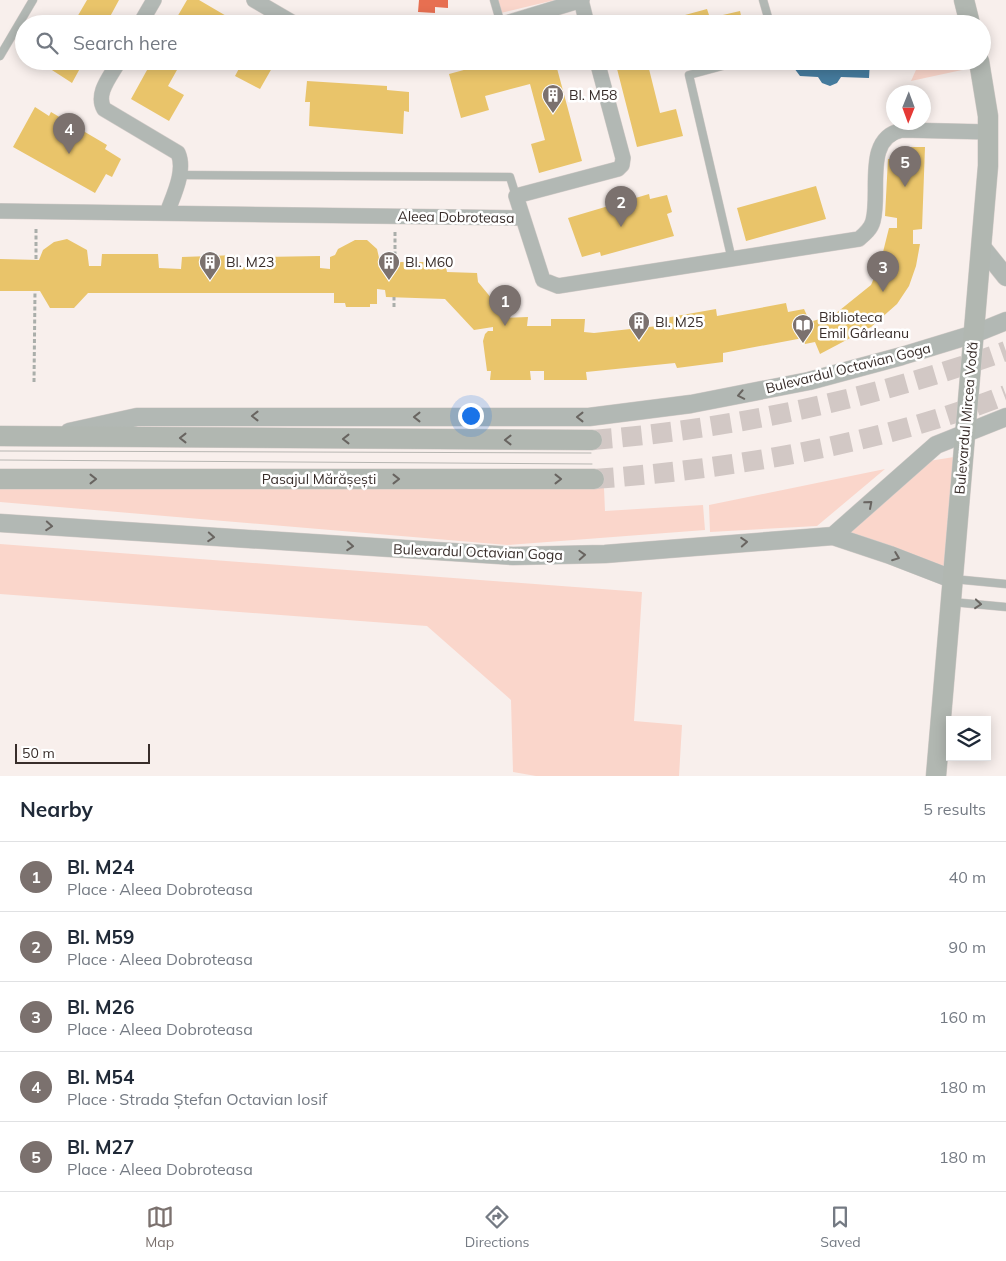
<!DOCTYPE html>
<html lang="en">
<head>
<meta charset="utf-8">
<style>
	body { margin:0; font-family:Mulish,sans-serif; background:#f2f2f3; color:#1f2937 }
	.controls { position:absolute; right:15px; bottom:15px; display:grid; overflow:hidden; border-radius:0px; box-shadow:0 2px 12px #0003 }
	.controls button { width:45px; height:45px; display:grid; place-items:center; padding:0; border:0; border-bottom:1px solid #e0e1e3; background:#fff; color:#1f2937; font:25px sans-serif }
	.compass { position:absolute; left:886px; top:85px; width:45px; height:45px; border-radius:50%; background:#fff; box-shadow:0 2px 12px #0003; rotate:181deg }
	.scale { position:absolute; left:15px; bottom:12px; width:135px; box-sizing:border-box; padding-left:5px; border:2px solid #382d2a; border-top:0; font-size:14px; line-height:18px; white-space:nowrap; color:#382d2a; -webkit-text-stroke:4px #fff; paint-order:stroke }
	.you { position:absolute; left:470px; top:415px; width:18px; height:18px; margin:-12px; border:4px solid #fff; border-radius:50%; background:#1a73e8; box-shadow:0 0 0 8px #1a73e833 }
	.badge { display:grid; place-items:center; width:32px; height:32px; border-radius:50%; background:#7b716e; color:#fff; font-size:16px; font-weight:700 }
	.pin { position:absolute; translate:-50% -41px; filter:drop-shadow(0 1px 2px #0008) }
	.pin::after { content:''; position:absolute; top:26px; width:18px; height:15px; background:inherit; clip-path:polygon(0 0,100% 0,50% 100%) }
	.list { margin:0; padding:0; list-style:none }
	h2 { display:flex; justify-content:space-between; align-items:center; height:65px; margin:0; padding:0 20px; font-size:21px }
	h2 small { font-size:16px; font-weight:400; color:#747a83 }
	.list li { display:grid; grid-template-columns:32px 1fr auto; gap:15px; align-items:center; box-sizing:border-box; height:70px; padding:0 20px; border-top:1px solid #e0e1e3 }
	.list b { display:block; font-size:19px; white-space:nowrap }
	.list p { margin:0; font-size:16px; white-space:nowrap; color:#747a83 }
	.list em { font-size:16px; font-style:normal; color:#747a83 }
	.icon { flex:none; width:28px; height:28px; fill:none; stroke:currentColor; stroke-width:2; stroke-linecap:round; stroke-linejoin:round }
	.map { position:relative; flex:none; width:1006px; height:776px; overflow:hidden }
	.search { position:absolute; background:#fff; box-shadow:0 2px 12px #0003; left:15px; right:15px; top:15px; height:55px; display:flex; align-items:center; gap:12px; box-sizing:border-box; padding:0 18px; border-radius:28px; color:#747a83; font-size:19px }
	.sheet { height:415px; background:#fff }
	nav { display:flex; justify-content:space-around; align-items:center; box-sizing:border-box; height:70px; border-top:1px solid #e0e1e3; background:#fff; font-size:14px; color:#747a83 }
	nav a { display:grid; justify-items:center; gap:2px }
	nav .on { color:#7b716e }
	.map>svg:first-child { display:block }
</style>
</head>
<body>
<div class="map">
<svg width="1006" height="776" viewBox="0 0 1006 776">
	<rect width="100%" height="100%" fill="#f8efec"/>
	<path fill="#fad6cb" d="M498,0H555L501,13Z
		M920,61H960L962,70L911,81Z
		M954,457L944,567L847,532L929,461Z
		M885,469L817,526L710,532L709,505Z
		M0,486L604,488L605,511L703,505L705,530L507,545L0,502Z
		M0,544L642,592L634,721L682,725L679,776H536L513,772L511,700L427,626L0,594Z"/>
	<path fill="#e9c46a" d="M87,0H119L106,24H73Z
		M187,0H199L240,24H173Z
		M707,9L710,18L740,11L743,24H652Z
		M38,61H84L72,83Z
		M152,61H182L168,86L184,95L169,121L131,99Z
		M243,61H276L260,89L235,76Z
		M497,61H555L582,161L539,173L531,144L545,140L530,84L485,96L489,110L461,118L449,74Z
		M615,61H647L660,113L676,109L683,136L637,147Z
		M307,81L387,86V90L409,92V112L404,111L403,134L309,126L310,102H305Z
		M35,107L49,116L51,112L107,145L105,149L121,159L112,177L106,174L95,193L13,147Z
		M900,147H925L922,229L913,230V244H920L916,266L909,286L897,304L871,327L820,354L815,342L805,344L803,338L723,353V362L677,368L675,363L586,372L587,380H544V371H530L531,380H490L491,371H487L483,341L485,334L488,331H493V327L474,330L445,299L386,297L385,290L377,289V304H370V307H346L345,303H334V293H88L74,308H50L40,291H0V259L39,260L43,250L54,242L67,239L87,250L89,266H101L102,254H158L159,268L181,269L182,257L238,255L239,267H263V257L320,256V268L330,269V257L335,255L338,249L355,240H367L377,249L380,262H445L447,272L477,273L478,282L492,299H504L502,318L528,317L527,326H551V319H585L584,332L594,333L667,325L665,318L716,309L717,316L786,303L788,312L804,309L810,322L835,314L871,285L880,264L889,228H897V218L885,216L888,159H900Z
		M816,186L826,219L746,241L737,208Z
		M649,194L650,199L667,195L672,212L667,214L674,236L601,256L600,252L582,257L568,218Z"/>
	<path fill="#e76f51" d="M419,0H448V8L435,7V13L418,12Z"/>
	<path fill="#457b9d" d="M793,61H870L869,78L841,77L837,83L830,86L822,83L818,77L800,76L794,68Z"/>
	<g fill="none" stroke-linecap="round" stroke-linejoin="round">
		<path stroke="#d2c8c5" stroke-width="20" stroke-dasharray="20 10" stroke-linecap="butt" d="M592,440C734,429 872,399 1006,351
			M594,479C733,469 876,445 1006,395"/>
		<g stroke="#d5cdca" stroke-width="9">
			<path id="service" d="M494,0L501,24
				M763,0L770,24
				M0,56L33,0
				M179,175L510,177L516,196
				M732,260L689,75L741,61
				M953,579L1006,584
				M952,602L1006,607"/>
		</g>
		<g stroke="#d5cdca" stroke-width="16">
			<path id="minor" d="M254,0L295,24
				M581,0L587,24
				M140,24L154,0
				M503,24L582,0
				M119,61C111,76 95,93 104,109L178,153C186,171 173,196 167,213
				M597,61L623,158L622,165L618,169L516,196L543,280L558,286L859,239C865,234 871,229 873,221C881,192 863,138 902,130L989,132
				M0,211L521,218"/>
		</g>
		<g stroke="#d5cdca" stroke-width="19">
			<path id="tertiary" d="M982,247L1006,277
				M69,432L137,417H589L691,404L809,381L902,356L974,334L1006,321
				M0,523L513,556L605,554L833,536L936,445L1006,417
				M833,536L890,555L952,579"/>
		</g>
		<g stroke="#d5cdca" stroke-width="21">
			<path id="secondary" d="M964,0L970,24
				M0,436L592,440
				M0,479H594
				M936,776L988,166V116L979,61"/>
		</g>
		<path stroke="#aaaeaa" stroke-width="3" stroke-dasharray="4 2.5" stroke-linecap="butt" d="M36,259V227
			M395,262V231
			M394,307V297
			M34,382L35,291"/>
		<use href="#service" stroke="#b2b8b4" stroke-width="8"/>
		<use href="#minor" stroke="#b2b8b4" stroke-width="15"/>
		<use href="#tertiary" stroke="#b2b8b4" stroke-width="18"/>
		<use href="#secondary" stroke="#b1b7b1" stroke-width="20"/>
		<path stroke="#b7b6b2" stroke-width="1" d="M0,451L591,453
			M0,460L592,464"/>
	</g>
	<defs><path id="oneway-chevron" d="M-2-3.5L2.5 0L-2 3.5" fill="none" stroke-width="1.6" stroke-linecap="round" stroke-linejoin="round" transform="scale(1.25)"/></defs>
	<g stroke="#696561">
		<use href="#oneway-chevron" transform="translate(741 395) rotate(169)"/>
		<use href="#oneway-chevron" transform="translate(255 416) rotate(-180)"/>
		<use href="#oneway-chevron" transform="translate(417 417) rotate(-180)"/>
		<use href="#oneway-chevron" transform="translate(580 417) rotate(-180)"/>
		<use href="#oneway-chevron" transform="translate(869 504) rotate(-41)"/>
		<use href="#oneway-chevron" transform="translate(49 526) rotate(4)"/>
		<use href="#oneway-chevron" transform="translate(211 537) rotate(4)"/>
		<use href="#oneway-chevron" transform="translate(744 542) rotate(-4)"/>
		<use href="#oneway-chevron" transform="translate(350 546) rotate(4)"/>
		<use href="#oneway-chevron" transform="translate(582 555) rotate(-3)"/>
		<use href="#oneway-chevron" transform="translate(896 557) rotate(21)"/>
		<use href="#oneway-chevron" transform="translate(978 604) rotate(5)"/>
	</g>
	<g stroke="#686460">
		<use href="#oneway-chevron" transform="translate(183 438) rotate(-180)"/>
		<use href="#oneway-chevron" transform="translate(346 439) rotate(-180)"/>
		<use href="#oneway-chevron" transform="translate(508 440) rotate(-180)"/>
		<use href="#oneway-chevron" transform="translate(93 479)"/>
		<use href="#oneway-chevron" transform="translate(396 479)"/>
		<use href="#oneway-chevron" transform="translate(558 479)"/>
	</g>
	<defs>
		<g id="building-pin" transform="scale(1.125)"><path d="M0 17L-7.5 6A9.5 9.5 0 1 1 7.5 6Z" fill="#7b716e" stroke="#fff"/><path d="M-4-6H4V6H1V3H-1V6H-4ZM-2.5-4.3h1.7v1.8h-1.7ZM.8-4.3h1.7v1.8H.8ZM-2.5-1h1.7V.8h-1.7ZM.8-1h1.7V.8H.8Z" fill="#fff"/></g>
		<g id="library-pin" transform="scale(1.125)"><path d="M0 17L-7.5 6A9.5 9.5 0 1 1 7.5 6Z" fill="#7b716e" stroke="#fff"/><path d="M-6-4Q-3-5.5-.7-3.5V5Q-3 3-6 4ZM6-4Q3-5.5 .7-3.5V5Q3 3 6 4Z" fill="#fff"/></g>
	</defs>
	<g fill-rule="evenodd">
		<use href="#building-pin" x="553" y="95"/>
		<use href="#building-pin" x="210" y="262"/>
		<use href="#building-pin" x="389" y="262"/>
		<use href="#building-pin" x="639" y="322"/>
		<use href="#library-pin" x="803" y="325"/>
	</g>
	<g text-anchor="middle" stroke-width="5" stroke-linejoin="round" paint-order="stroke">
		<g font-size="14" fill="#382d2a" stroke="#fff" text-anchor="start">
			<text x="569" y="100">Bl. M58</text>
			<text x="226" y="267">Bl. M23</text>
			<text x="405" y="267">Bl. M60</text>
			<text x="819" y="322">Biblioteca<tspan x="819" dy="16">Emil Gârleanu</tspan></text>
			<text x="655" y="327">Bl. M25</text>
		</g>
		<g font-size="14" fill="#382d2a" stroke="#fff">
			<text transform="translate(456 217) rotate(1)" y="5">Aleea Dobroteasa</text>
			<text transform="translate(848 368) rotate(-14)" y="5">Bulevardul Octavian Goga</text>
			<text transform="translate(966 418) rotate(-85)" y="5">Bulevardul Mircea Vodă</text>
			<text x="319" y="484">Pasajul Mărășești</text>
			<text transform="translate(478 552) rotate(2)" y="5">Bulevardul Octavian Goga</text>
		</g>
	</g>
</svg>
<div class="controls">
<button><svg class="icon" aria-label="layers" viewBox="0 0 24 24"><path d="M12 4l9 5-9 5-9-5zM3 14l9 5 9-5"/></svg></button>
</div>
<svg class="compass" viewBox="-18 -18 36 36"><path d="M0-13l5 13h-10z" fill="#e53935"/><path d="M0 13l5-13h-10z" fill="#747a83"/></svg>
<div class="scale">50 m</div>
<div class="you"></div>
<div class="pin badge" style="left:505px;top:326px">1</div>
<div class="pin badge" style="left:621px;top:227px">2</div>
<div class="pin badge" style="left:883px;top:292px">3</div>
<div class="pin badge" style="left:69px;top:154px">4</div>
<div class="pin badge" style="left:905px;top:187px">5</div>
<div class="search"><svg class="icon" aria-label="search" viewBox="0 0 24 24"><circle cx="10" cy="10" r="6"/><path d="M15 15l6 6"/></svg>Search here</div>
</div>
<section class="sheet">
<h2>Nearby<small>5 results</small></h2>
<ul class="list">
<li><span class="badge">1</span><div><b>Bl. M24</b><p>Place · Aleea Dobroteasa</p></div><em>40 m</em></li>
<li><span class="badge">2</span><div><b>Bl. M59</b><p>Place · Aleea Dobroteasa</p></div><em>90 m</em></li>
<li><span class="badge">3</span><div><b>Bl. M26</b><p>Place · Aleea Dobroteasa</p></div><em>160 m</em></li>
<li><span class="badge">4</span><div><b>Bl. M54</b><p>Place · Strada Ștefan Octavian Iosif</p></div><em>180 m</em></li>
<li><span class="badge">5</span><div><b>Bl. M27</b><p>Place · Aleea Dobroteasa</p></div><em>180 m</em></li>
</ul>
</section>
<nav>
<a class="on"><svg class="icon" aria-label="map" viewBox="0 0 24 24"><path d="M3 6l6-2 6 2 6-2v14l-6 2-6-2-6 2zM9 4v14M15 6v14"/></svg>Map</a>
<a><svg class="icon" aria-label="directions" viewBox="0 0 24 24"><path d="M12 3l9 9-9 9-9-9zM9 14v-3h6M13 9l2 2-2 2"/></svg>Directions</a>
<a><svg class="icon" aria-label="saved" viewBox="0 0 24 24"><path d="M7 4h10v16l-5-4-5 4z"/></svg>Saved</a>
</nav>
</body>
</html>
